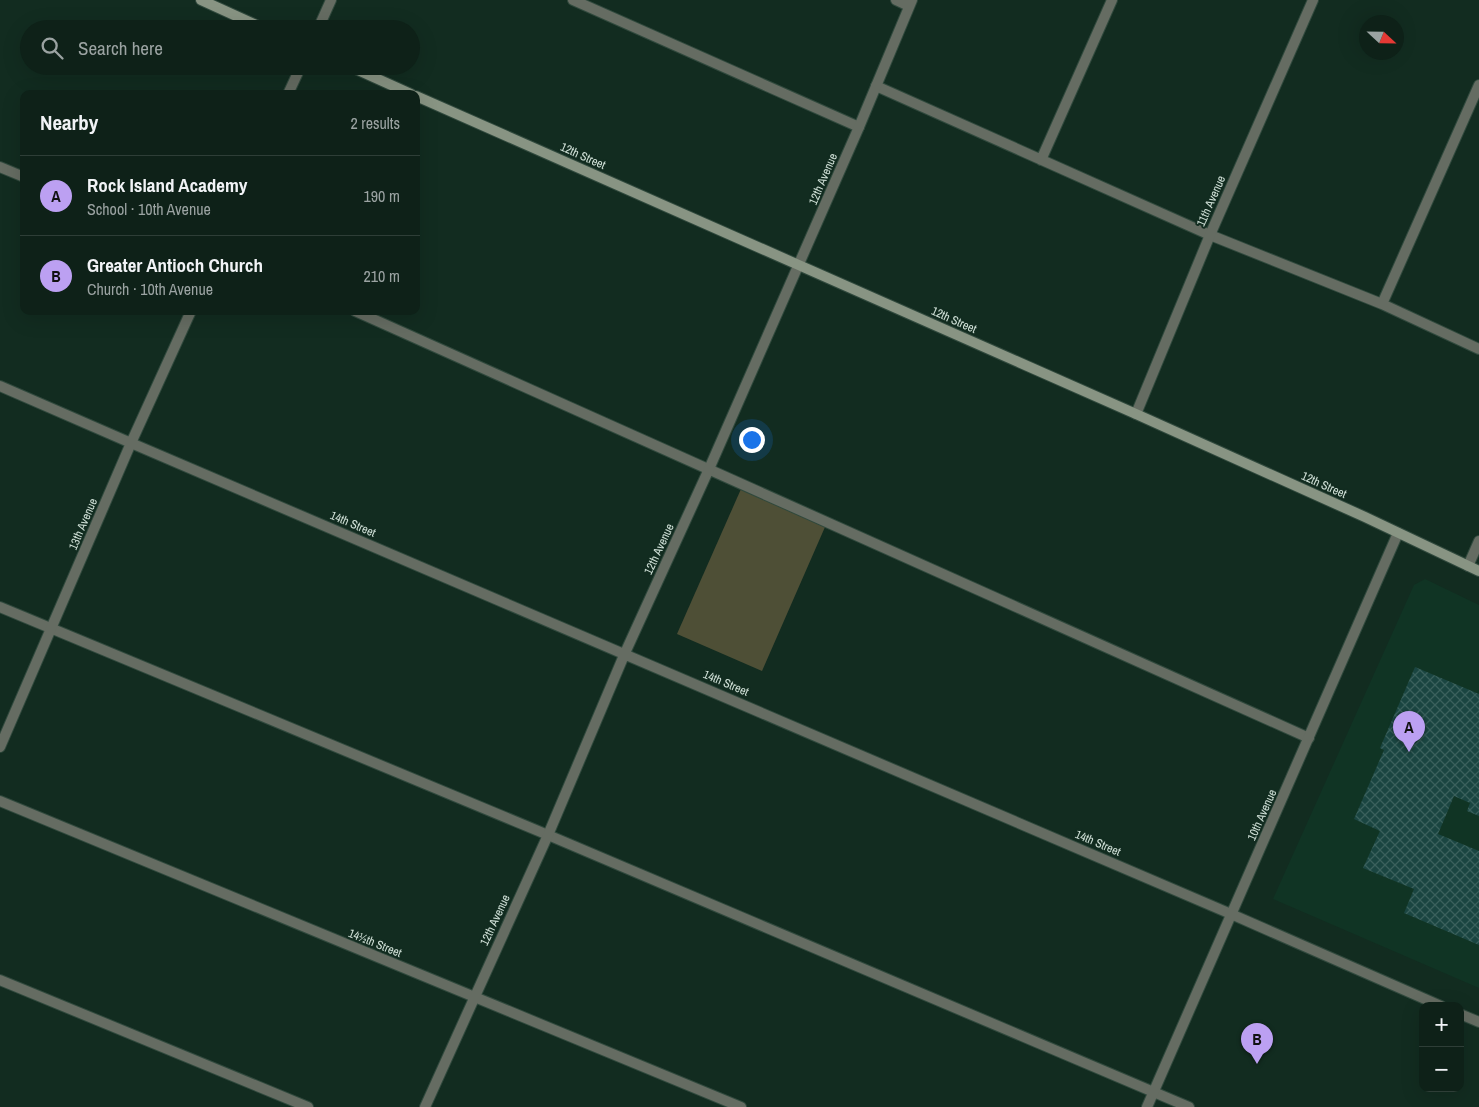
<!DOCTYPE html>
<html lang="en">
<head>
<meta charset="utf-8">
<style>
	body { margin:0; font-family:"Archivo Narrow",sans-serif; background:#172921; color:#f1f3f6 }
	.controls { position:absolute; right:15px; bottom:15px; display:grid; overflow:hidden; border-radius:10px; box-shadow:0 5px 20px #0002 }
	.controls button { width:45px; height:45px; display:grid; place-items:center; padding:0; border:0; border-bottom:1px solid #2e3e37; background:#0e2118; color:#f1f3f6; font:25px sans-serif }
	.compass { position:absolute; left:1359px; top:15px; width:45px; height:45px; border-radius:50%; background:#0e2118; box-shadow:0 5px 20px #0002; rotate:112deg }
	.you { position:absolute; left:751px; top:439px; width:18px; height:18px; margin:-12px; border:4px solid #fff; border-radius:50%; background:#1a73e8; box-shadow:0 0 0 8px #1a73e833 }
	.badge { display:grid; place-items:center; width:32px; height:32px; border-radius:50%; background:#bca0f2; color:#111; font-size:16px; font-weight:700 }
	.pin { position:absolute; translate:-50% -41px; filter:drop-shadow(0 1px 2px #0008) }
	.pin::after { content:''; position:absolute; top:26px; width:18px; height:15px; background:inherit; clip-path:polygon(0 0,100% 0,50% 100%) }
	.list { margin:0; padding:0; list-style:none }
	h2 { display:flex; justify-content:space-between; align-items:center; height:65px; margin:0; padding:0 20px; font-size:21px }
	h2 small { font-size:16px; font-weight:400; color:#9ba3a2 }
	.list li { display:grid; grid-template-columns:32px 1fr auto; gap:15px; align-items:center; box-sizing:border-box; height:80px; padding:0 20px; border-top:1px solid #2e3e37 }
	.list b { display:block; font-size:19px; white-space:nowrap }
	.list p { margin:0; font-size:16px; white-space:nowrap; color:#9ba3a2 }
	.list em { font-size:16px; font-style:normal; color:#9ba3a2 }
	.icon { flex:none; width:28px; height:28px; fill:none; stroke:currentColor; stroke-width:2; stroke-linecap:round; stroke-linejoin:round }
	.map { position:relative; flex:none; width:1479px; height:1107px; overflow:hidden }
	.search { position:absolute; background:#0e2118; box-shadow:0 5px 20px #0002; left:20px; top:20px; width:400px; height:55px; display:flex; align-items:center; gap:12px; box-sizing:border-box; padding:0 18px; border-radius:28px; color:#9ba3a2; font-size:19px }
	.panel { position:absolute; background:#0e2118; box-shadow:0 5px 20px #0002; left:20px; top:90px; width:400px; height:225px; border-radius:10px }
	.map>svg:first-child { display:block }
</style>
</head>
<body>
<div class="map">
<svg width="1479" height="1107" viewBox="0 0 1479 1107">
	<defs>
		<pattern id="building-cross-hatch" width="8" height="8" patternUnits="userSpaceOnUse" patternTransform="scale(1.25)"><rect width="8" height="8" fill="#1a4541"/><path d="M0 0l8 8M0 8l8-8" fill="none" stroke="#3a605c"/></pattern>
	</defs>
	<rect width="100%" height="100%" fill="#122c20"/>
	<path fill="#103424" d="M1425,579L1479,605V988L1273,899L1414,585Z"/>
	<path fill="#4e4f36" d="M741,489L825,527L762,671L677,634Z"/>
	<path fill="url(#building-cross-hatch)" d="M1415,667L1479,694V816L1467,811L1470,803L1454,796L1438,834L1479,851V945L1404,913L1414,889L1363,868L1380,831L1354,819L1384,750L1380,748Z"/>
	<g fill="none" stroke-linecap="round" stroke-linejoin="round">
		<g stroke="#30493d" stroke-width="12">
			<path id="lane" d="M573,0L859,127
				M876,86L1210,235L1382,304L1479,349
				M1041,160L1112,0
				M0,167L24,177
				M1382,304L1479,85
				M355,311L1309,738
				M0,607L548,835L1189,1107
				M0,980L308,1107"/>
		</g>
		<g stroke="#30493d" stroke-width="12">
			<path id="street" d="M896,0L909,6
				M318,29L331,0
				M288,94L301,66
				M0,386L131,443L1231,914L1441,1006
				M1136,414L1210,235L1313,0
				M1468,566L1479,541
				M0,747L131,443L191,311
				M0,801L741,1107
				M1460,1014L1479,1022
				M425,1107L548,835L625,653L709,469L859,127L912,0
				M1147,1107L1398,533"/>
		</g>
		<g stroke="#30493d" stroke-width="12">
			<path id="secondary" d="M201,0L265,29
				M349,66L411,94
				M416,96L1136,414L1365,517L1479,571"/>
		</g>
		<use href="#lane" stroke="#656c62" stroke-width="10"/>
		<use href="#street" stroke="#656c62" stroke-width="10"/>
		<use href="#secondary" stroke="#889483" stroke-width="10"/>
	</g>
	<g text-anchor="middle" stroke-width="4" stroke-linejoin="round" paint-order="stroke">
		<g font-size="12" fill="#d0e0d7" stroke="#122c20">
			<text transform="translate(583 156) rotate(24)" y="4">12th Street</text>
			<text transform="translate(823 179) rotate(-67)" y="4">12th Avenue</text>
			<text transform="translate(1211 201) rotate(-66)" y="4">11th Avenue</text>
			<text transform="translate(954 320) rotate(24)" y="4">12th Street</text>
			<text transform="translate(1324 485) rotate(24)" y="4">12th Street</text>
			<text transform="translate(83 524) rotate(-67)" y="4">13th Avenue</text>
			<text transform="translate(353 524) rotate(23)" y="4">14th Street</text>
			<text transform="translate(659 549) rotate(-65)" y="4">12th Avenue</text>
			<text transform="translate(726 683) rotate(23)" y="4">14th Street</text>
			<text transform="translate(1262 815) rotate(-66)" y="4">10th Avenue</text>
			<text transform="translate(1098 843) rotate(23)" y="4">14th Street</text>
			<text transform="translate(495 920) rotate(-65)" y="4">12th Avenue</text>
			<text transform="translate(375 943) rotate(22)" y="4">14½th Street</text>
		</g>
	</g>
</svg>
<div class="controls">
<button>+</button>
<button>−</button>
</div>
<svg class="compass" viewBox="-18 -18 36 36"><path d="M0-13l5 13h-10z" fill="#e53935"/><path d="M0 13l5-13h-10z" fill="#9ba3a2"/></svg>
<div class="you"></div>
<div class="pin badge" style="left:1409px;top:752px">A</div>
<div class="pin badge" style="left:1257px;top:1064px">B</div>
<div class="search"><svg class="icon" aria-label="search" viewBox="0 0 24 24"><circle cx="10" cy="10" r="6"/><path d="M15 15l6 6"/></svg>Search here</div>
<section class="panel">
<h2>Nearby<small>2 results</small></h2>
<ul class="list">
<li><span class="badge">A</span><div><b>Rock Island Academy</b><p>School · 10th Avenue</p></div><em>190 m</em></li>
<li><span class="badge">B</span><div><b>Greater Antioch Church</b><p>Church · 10th Avenue</p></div><em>210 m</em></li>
</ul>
</section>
</div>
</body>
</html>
